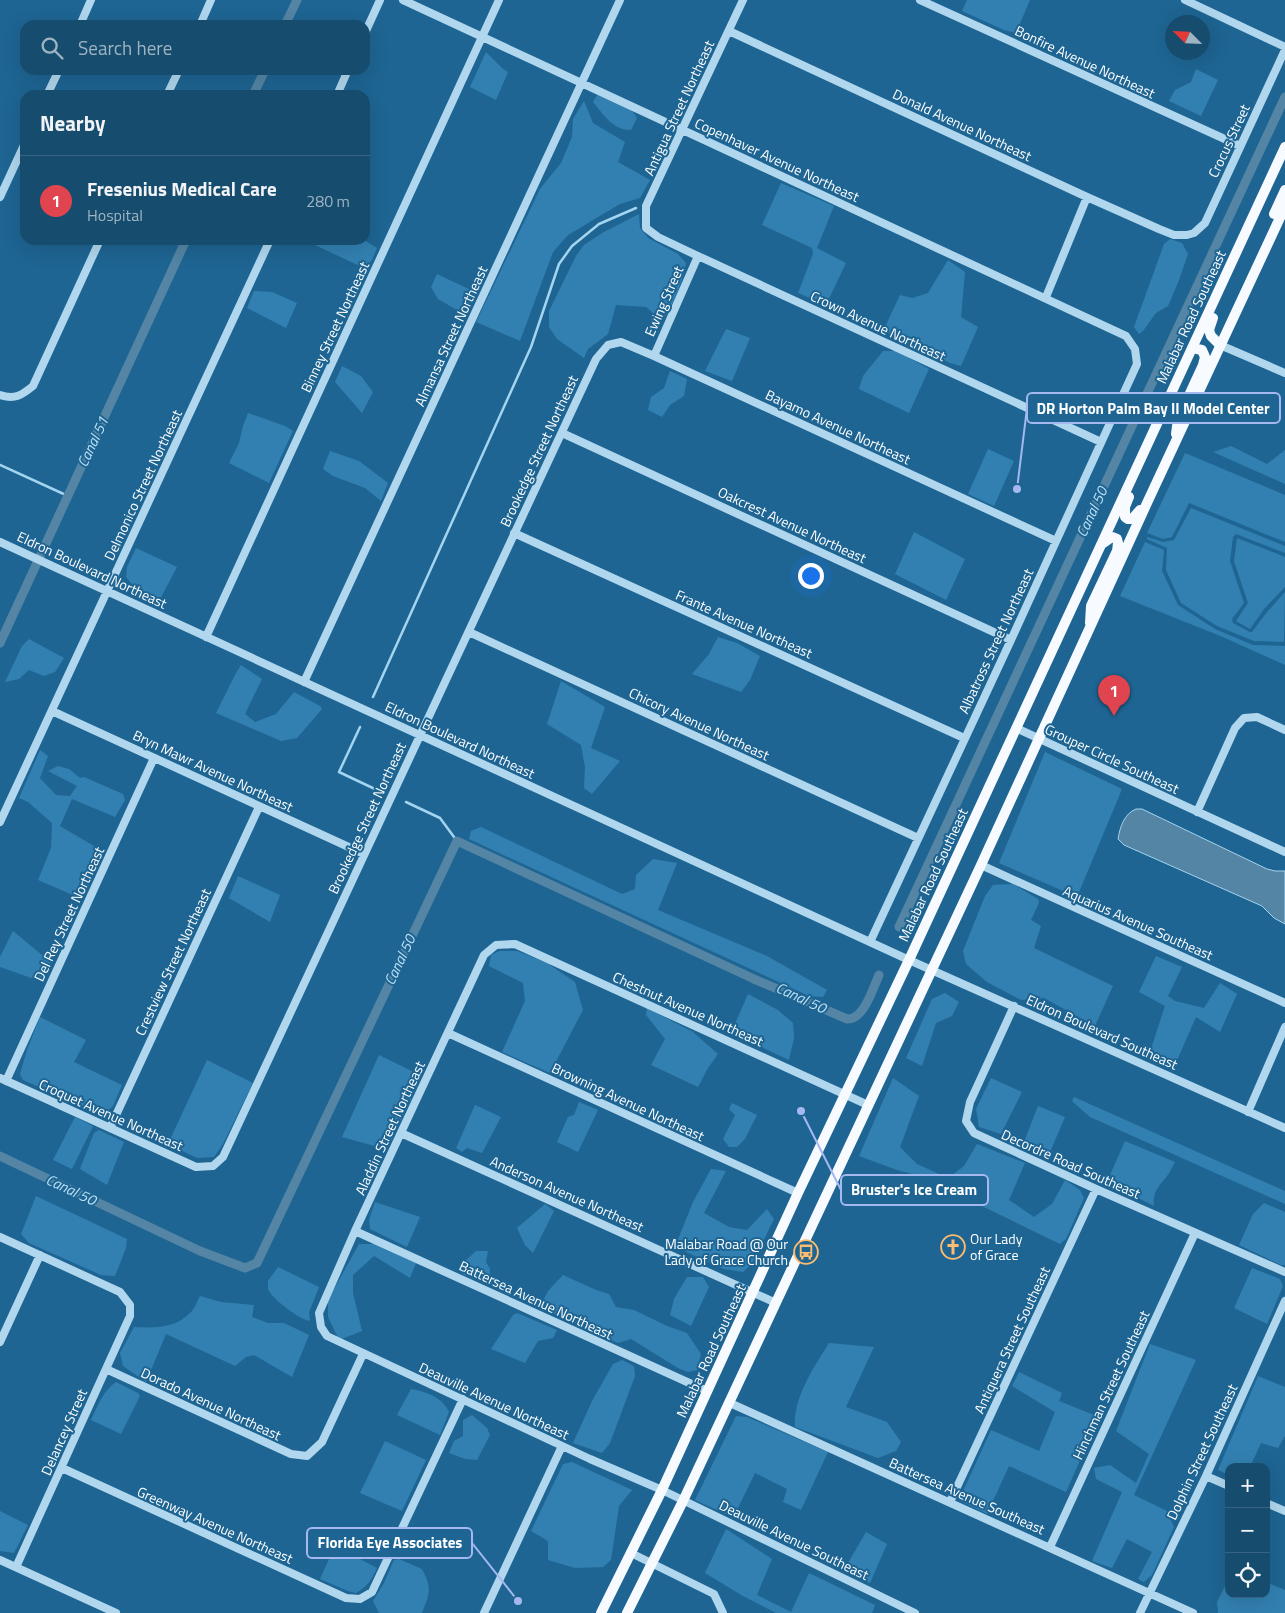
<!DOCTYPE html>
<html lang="en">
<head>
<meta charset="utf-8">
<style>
	body { margin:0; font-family:"Titillium Web",sans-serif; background:#1f5373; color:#f1f3f6 }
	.controls { position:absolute; right:15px; bottom:15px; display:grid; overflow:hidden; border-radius:10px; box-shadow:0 5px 20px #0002 }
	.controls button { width:45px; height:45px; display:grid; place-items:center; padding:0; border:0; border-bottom:1px solid #356381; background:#164c6e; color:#f1f3f6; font:25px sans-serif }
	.compass { position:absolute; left:1165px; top:15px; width:45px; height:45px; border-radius:50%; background:#164c6e; box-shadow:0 5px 20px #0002; rotate:294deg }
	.you { position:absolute; left:810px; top:575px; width:18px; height:18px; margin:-12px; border:4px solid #fff; border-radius:50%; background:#1a73e8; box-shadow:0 0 0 8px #1a73e833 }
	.badge { display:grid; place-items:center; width:32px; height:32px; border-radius:50%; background:#90b9f0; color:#fff; font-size:16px; font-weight:700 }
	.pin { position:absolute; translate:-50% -41px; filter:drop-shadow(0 1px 2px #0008) }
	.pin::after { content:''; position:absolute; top:26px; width:18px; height:15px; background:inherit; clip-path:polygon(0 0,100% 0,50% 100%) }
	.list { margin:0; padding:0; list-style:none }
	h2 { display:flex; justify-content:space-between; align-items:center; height:65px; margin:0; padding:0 20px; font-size:21px }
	h2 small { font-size:16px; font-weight:400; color:#9eb4c2 }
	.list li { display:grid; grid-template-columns:32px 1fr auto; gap:15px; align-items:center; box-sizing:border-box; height:90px; padding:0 20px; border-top:1px solid #356381 }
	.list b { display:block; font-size:19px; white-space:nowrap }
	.list p { margin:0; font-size:16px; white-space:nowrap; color:#9eb4c2 }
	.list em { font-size:16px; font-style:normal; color:#9eb4c2 }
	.icon { flex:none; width:28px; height:28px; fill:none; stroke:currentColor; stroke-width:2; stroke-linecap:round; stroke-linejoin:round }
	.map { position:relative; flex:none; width:1285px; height:1613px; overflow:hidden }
	.search { position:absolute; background:#164c6e; box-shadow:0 5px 20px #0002; left:20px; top:20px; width:350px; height:55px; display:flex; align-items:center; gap:12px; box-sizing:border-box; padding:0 18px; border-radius:15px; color:#9eb4c2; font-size:19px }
	.panel { position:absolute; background:#164c6e; box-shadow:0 5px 20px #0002; left:20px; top:90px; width:350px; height:155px; border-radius:15px }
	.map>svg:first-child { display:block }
</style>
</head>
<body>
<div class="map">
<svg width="1285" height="1613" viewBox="0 0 1285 1613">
	<rect width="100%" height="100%" fill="#1e6593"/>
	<path fill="#3280b1" d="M967,0H1030L1016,33L1004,30L962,11Z
		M486,52L503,69L508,72L496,100L470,87Z
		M1196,69L1218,80L1201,116L1169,101L1175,90L1191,82Z
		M597,95L631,109L637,118L631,130C614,131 603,114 593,102Z
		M584,101L593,123L625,142L618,162L650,180L640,198L620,204L568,235L553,252L520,341L476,322L540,189L561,163L572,137L573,119Z
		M781,183L834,206L817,248L846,263L826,305L798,293L813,254L812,248L762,225Z
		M639,214L640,228L648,238L678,254L686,263C683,284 667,318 653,334L650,330L652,312L646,307L616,305L608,334L588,349L584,358L557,339L549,327V311L576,256L584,245L602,233Z
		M1170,239L1182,243L1188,254L1179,280L1168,306L1156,313L1143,331L1139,334L1134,327L1164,244Z
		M304,240H364L377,248L372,260L364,268Z
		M948,260L965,272L961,317L978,327L961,366L950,363L883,331L900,295L912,298L928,293Z
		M437,274L477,293L469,307L462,313L438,299L431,287Z
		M254,291L272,292L297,303L286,328L247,308Z
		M726,329L750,338L732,381L705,371Z
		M883,351H897L929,369L909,413L859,389L863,376Z
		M342,366L361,376L373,392L362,413L335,382Z
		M670,371L687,379L684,396L670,405L662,417L648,410L651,397L664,388Z
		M248,413L285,426L293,431L269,483L229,463L239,443L243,426Z
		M1231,446L1267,464L1285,450V484L1213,452Z
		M988,449L1014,461L994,506L968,494Z
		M330,451L359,461L388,483L381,501L365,488L333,476L323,469Z
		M1185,453L1285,495V542L1189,503L1172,537L1163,539L1147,533Z
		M1191,508L1285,546V553L1236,534L1233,537L1230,561L1244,603L1232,619L1233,623L1250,632H1252L1267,612L1285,592L1284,642L1254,641L1217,626L1181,603L1166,570L1167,548L1147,539V537L1163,542L1174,540Z
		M914,532L965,559L946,600L895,574Z
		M1237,538L1285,557V587L1264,609L1250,629L1236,621L1248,603L1234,561Z
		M1145,542L1164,550L1162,571L1178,605L1215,629L1253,645L1285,646V665L1223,637L1120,596Z
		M136,548L177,567L159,601L137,590L126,577L127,567Z
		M718,637L737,643L760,656L750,680L741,692L692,674L709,654Z
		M29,639L64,658L55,672L44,676L29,670L19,679L5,682L22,646Z
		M241,665L262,679L245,714L255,722L276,714L294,692L320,706L322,709L297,738L281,741L216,713L236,673Z
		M561,681L605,707L591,748L620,761L592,794L584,788L585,767L581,745L547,724Z
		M40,750L48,756L40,778L56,795L70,796L77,786L48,771L58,766L69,769L80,778L84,777L123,794L125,800L115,817L72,799L60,826L104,852L82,899L38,880L51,848L52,823L28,802L19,798Z
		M1045,752L1122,789L1077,897L999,863Z
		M481,827L622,894L635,889L636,875L653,859L677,863L658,910L767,956L827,990L823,997L809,996L469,839L471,831Z
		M238,876L280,895L270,922L229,898Z
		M1013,884L1038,899L1039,903L1031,920L1041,926L1034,948L1113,986L1095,1026L1044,998L1021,1000L987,982L966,964L963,951L985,896L993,885Z
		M13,931L42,955L52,958L48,971L40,981L0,967V957Z
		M499,951H517L547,963L575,982L583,1010L550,1073L502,1052L525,1001L523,983L489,966L491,955Z
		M1156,956L1182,967L1168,996L1175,1001L1204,1008L1220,983L1237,994L1220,1032L1196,1017L1175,1065L1150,1052L1165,1006L1139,992Z
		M945,993L959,1002L952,1016L936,1023L922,1066L906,1058L932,999Z
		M748,994L778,1010L793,1023L794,1038L789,1060L731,1033Z
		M647,1008L693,1032L718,1054L708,1068L698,1087L651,1065L665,1039L646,1015Z
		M40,1017L86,1040L74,1062L122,1085L113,1106L103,1115L23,1080L20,1074L27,1050Z
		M379,1055L422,1076L392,1139L385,1149L342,1137Z
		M207,1060L253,1083L223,1144L214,1157L197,1158L168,1144Z
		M893,1078L919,1096L900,1147L917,1164L948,1178L964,1166L977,1144L1025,1163L1009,1200L1034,1217L1052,1204L1065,1180L1080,1190L1084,1198L1066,1239L1060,1244L920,1176L897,1170L859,1156Z
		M991,1078L1022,1092L1001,1134L979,1127L976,1109Z
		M1074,1097L1285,1191V1204L1090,1117L1072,1101Z
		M579,1102L598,1110L578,1152L557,1142L568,1117L574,1115Z
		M732,1103L757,1115L745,1139L737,1147H729L723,1139L735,1115L729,1109Z
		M475,1105L501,1117L482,1153L467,1148L462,1152L456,1148Z
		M1038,1106L1065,1117L1047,1159L1022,1147Z
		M75,1117L93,1126L72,1169L53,1160Z
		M99,1130L124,1142L107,1185L80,1169L94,1133Z
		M1125,1141L1175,1162C1173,1166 1170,1172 1167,1176C1159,1186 1152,1192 1154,1206L1107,1182Z
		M711,1169L726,1171L704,1213L729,1227L747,1230L767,1209L774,1219L752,1264L743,1272L724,1269L675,1247L693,1202Z
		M36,1196L127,1239L126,1248L115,1276L101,1275L29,1243L21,1234Z
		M375,1202L420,1217L407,1247L370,1229L369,1220Z
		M1264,1203L1285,1212V1265H1281L1239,1245L1253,1214Z
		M545,1204L554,1211L533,1253L525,1245L517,1228Z
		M359,1244H376L416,1263L410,1278L374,1256L353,1275V1293L362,1331L339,1340L328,1317V1300Z
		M476,1251H488L486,1262L490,1269V1277L473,1278L462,1274L464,1262Z
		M278,1267L319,1287L309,1312L310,1321C300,1320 272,1299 268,1289C268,1287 268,1284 268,1281Z
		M1252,1268L1280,1279L1283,1286L1267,1324L1234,1308Z
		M563,1275L596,1290L609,1294L616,1307L634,1310L667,1326L687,1333L701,1354L697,1370L688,1372L678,1368L631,1339L618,1343L540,1307L548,1291Z
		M687,1277H703L709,1287L691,1326L670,1315L674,1299Z
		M200,1296L221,1302L254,1305L252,1317L268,1323H284L309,1335L292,1377L254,1355L246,1357L235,1366L166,1334L146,1382L123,1366L120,1353L134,1327C154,1328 174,1329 190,1313C195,1309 197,1301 200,1296Z
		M517,1313L557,1330L553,1338L538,1341L525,1363L491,1349L513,1315Z
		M829,1343L874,1347L846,1407L887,1422L901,1442L896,1451L878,1458L795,1427C793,1398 814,1367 829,1343Z
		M1150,1344L1196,1360L1134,1495L1167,1511L1174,1527L1152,1575L1144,1582L1138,1579L1152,1552L1127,1539L1112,1568L1092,1561L1122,1492L1096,1479L1094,1468L1110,1465L1136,1483L1149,1454L1116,1431Z
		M622,1360L634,1366L635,1376L610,1443L602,1453L573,1443L592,1401L613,1364Z
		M1019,1372L1062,1393L1059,1401L1099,1417L1066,1492L1009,1466L987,1514L959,1500L991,1430L1039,1451L1055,1412L1012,1386Z
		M1258,1376L1285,1387V1436L1278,1448L1261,1443L1250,1467H1229V1475L1218,1470Z
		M116,1382L138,1393L140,1396L121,1434L91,1420C98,1405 103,1391 116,1382Z
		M411,1389C427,1392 442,1397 449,1412L440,1435L397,1415Z
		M472,1415L487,1428L490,1435L477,1460L465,1459L449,1453L454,1441L463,1436V1420Z
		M736,1416L747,1417L828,1452L801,1510L783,1502L787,1489L755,1473L737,1510L728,1515L695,1500Z
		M385,1441L426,1460L402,1511L360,1493Z
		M572,1462L632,1490L619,1506L611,1560L603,1567L575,1568L548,1560V1541L531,1531L563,1464Z
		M0,1511L28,1525L14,1553L0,1551Z
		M726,1529L772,1559L757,1595L791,1612L809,1573L875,1605L872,1613H776L743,1596L705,1573Z
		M866,1532L887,1544L870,1583L844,1570Z
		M335,1546L377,1568C372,1579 368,1586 356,1593L348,1591L320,1579Z
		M399,1559L422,1569C432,1588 430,1593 422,1613H379L373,1601L384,1583L394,1560Z
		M1229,1578V1594H1266V1582L1285,1590V1613H1218L1217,1602Z"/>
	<path fill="#5485a4" stroke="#a3d4f0" d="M1136,809H1142L1267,869L1275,871H1285V924L1274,918L1262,906L1124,845L1118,839C1120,827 1124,814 1136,809Z"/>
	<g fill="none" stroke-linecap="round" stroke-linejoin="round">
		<path stroke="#a3d4f0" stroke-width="2.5" d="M0,465L68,496
			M373,697L531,347L559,264L572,246L599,224L636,208
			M360,727L339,772L377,790
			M406,802L440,818L457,841"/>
		<path stroke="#5485a4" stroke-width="9" d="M285,25L297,0
			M253,95L265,70
			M0,643L186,240
			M899,927L1285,97
			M0,1156L200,1251L245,1268L257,1263L457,841L754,979L847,1019C864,1020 873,988 879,975"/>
		<path stroke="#b0d7ee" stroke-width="8" d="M403,0L1126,336L1135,349L1137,364L1011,640L870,942
			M743,0L646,206V228L658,237L698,256L1101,442
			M920,0L1240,146
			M1185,0L1285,47
			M80,25L91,0
			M200,25L211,0
			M729,31L1087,197L1159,229L1174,235H1187L1194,233L1205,223L1285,50
			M365,33L380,0
			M47,95L59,70
			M167,95L179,70
			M337,95L348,70
			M0,197L25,143
			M1046,297L1087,197
			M1220,345L1285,373
			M654,356L698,256
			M0,395C15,400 22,395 33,386L100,240
			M562,433L1011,640
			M514,533L964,738
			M0,542L909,960L1285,1128
			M469,632L918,838
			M206,637L499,0
			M304,682L620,0
			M52,711L364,854
			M1016,728L1285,852
			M1197,812L1235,728L1244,718L1257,717L1285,730
			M0,822L270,240
			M981,865L1285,1003
			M1014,1006L970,1102L966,1121L974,1133L1096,1189L1285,1272
			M448,1033L798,1193
			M0,1078L196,1167L213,1166L223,1157L596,359L608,345L621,342L654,356L1056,541
			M6,1081L154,758
			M868,1105L515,944L496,945L484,955L355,1231L319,1313L321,1327L327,1336L590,1459L662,1490L915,1613
			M1248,1112L1285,1027
			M110,1128L259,807
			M401,1133L776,1303
			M355,1231L707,1391
			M0,1237L120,1292L130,1305V1316L16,1567
			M0,1342L40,1255
			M106,1369L291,1454L307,1456L322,1442L363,1354
			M730,1403L1193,1613
			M62,1468L346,1598L360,1599L372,1592L463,1399
			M1206,1476L1229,1486
			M950,1502L1096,1189
			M1266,1503L1285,1511
			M1050,1547L1195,1233
			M631,1553L714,1594L723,1613
			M0,1560L116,1613
			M484,1613L562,1446
			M1140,1613L1206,1476L1285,1301"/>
		<path stroke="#f7fbff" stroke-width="10" d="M1274,214L1285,190
			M1213,318L1209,330L1211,336L1220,345
			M1176,434L1178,419L1203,365L1205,357L1202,350L1197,349
			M1129,497L1125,507V517L1128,519H1132L1140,510
			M1090,623L1091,606L1117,551L1118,543L1117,539L1112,537L1102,544
			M601,1613L662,1490L798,1193L909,960L1285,147
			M627,1613L683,1501L981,865L1147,503L1285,207"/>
	</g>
	<defs>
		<g id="church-ring" transform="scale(1.25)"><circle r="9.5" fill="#1e6593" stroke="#fdbc6f" stroke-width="1.5"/><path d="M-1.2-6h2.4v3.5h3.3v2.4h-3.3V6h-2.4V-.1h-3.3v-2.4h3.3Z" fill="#fdbc6f"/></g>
		<g id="bus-ring" transform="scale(1.25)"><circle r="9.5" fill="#1e6593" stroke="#fdbc6f" stroke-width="1.5"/><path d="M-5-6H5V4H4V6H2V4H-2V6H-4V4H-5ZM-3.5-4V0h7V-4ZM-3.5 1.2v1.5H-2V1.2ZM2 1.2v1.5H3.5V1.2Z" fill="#fdbc6f"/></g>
	</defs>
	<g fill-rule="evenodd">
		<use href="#church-ring" x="953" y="1247"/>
		<use href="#bus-ring" x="806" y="1252"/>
	</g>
	<g text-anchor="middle" stroke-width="4" stroke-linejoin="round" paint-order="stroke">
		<g font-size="14" fill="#fff" stroke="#1e6593">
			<text transform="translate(1085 62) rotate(25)" y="5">Bonfire Avenue Northeast</text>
			<text transform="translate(679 108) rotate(-65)" y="5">Antigua Street Northeast</text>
			<text transform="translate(962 125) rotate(25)" y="5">Donald Avenue Northeast</text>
			<text transform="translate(1229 141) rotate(-65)" y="5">Crocus Street</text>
			<text transform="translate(777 160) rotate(25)" y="5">Copenhaver Avenue Northeast</text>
			<text transform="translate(664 301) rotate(-66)" y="5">Ewing Street</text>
			<text transform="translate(1191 317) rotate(-65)" y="5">Malabar Road Southeast</text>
			<text transform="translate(878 326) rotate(25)" y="5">Crown Avenue Northeast</text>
			<text transform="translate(335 327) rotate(-65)" y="5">Binney Street Northeast</text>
			<text transform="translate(451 336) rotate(-65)" y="5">Almansa Street Northeast</text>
			<text transform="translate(838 427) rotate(25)" y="5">Bayamo Avenue Northeast</text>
			<text transform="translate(539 451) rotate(-65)" y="5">Brookedge Street Northeast</text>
			<text transform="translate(143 485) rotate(-65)" y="5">Delmonico Street Northeast</text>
			<text transform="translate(792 525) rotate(25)" y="5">Oakcrest Avenue Northeast</text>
			<text transform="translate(92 570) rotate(25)" y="5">Eldron Boulevard Northeast</text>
			<text transform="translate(744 624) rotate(24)" y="5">Frante Avenue Northeast</text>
			<text transform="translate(996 641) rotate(-65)" y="5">Albatross Street Northeast</text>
			<text transform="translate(699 724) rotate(25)" y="5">Chicory Avenue Northeast</text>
			<text transform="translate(460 740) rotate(25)" y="5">Eldron Boulevard Northeast</text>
			<text transform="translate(1112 759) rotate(25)" y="5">Grouper Circle Southeast</text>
			<text transform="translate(213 771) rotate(25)" y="5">Bryn Mawr Avenue Northeast</text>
			<text transform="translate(367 818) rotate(-65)" y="5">Brookedge Street Northeast</text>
			<text transform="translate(933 875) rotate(-65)" y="5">Malabar Road Southeast</text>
			<text transform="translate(69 914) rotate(-65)" y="5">Del Rey Street Northeast</text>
			<text transform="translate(1138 923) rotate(24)" y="5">Aquarius Avenue Southeast</text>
			<text transform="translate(173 962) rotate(-65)" y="5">Crestview Street Northeast</text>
			<text transform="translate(688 1009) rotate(24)" y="5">Chestnut Avenue Northeast</text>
			<text transform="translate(1102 1032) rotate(24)" y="5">Eldron Boulevard Southeast</text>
			<text transform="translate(628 1102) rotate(25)" y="5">Browning Avenue Northeast</text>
			<text transform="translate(111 1115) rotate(24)" y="5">Croquet Avenue Northeast</text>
			<text transform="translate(390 1128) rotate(-65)" y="5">Aladdin Street Northeast</text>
			<text transform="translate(1071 1164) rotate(24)" y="5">Decordre Road Southeast</text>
			<text transform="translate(567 1194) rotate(24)" y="5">Anderson Avenue Northeast</text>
			<text transform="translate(536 1300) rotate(25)" y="5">Battersea Avenue Northeast</text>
			<text transform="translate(1012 1340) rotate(-65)" y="5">Antiquera Street Southeast</text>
			<text transform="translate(711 1351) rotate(-65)" y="5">Malabar Road Southeast</text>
			<text transform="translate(1111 1385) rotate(-65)" y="5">Hinchman Street Southeast</text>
			<text transform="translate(494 1401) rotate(25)" y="5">Deauville Avenue Northeast</text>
			<text transform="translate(211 1404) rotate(25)" y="5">Dorado Avenue Northeast</text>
			<text transform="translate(64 1432) rotate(-66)" y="5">Delancey Street</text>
			<text transform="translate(1202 1452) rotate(-65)" y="5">Dolphin Street Southeast</text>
			<text transform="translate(967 1496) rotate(24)" y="5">Battersea Avenue Southeast</text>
			<text transform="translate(215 1525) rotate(24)" y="5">Greenway Avenue Northeast</text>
			<text transform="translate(794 1540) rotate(26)" y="5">Deauville Avenue Southeast</text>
		</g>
		<g font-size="14" fill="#fff" stroke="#1e6593" text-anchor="start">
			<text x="970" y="1244">Our Lady<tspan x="970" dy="16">of Grace</tspan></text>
			<text x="788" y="1249" text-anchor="end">Malabar Road @ Our<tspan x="788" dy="16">Lady of Grace Church</tspan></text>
		</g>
		<g font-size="15" font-style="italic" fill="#bce0f5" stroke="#1e6593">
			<text transform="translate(93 442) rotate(-65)" y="5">Canal 51</text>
			<text transform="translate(1092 512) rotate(-65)" y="5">Canal 50</text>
			<text transform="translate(400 960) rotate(-65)" y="5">Canal 50</text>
			<text transform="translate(801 998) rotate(25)" y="5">Canal 50</text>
			<text transform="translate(71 1190) rotate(25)" y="5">Canal 50</text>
		</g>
	</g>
	<path fill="none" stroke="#a5b8ef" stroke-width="2" d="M1017 489L1027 408M801 1111L841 1190M518 1601L472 1543"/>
	<g fill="#a5b8ef" stroke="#1e6593" stroke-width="2">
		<circle cx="1017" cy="489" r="5"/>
		<circle cx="801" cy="1111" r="5"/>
		<circle cx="518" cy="1601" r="5"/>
	</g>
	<g fill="#1e6593" stroke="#a5b8ef" stroke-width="2">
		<rect x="1027" y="393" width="253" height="30" rx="5"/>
		<rect x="841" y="1175" width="147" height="30" rx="5"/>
		<rect x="307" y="1528" width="165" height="30" rx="5"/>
	</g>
	<g font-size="15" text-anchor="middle" font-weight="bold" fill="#fff">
		<text x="1153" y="414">DR Horton Palm Bay II Model Center</text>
		<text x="914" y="1195">Bruster's Ice Cream</text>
		<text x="390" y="1548">Florida Eye Associates</text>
	</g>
</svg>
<div class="controls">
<button>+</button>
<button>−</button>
<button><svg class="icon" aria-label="locate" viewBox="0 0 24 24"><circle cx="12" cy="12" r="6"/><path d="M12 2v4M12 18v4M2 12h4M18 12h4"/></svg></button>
</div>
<svg class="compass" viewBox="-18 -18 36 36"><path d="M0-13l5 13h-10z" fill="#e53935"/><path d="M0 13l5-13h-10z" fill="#9eb4c2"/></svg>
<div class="you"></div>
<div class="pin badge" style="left:1114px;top:716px;background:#e0444e">1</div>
<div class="search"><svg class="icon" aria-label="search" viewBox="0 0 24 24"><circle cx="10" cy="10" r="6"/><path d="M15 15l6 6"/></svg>Search here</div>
<section class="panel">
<h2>Nearby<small></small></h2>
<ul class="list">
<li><span class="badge" style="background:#e0444e">1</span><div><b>Fresenius Medical Care</b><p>Hospital</p></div><em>280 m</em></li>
</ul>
</section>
</div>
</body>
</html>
